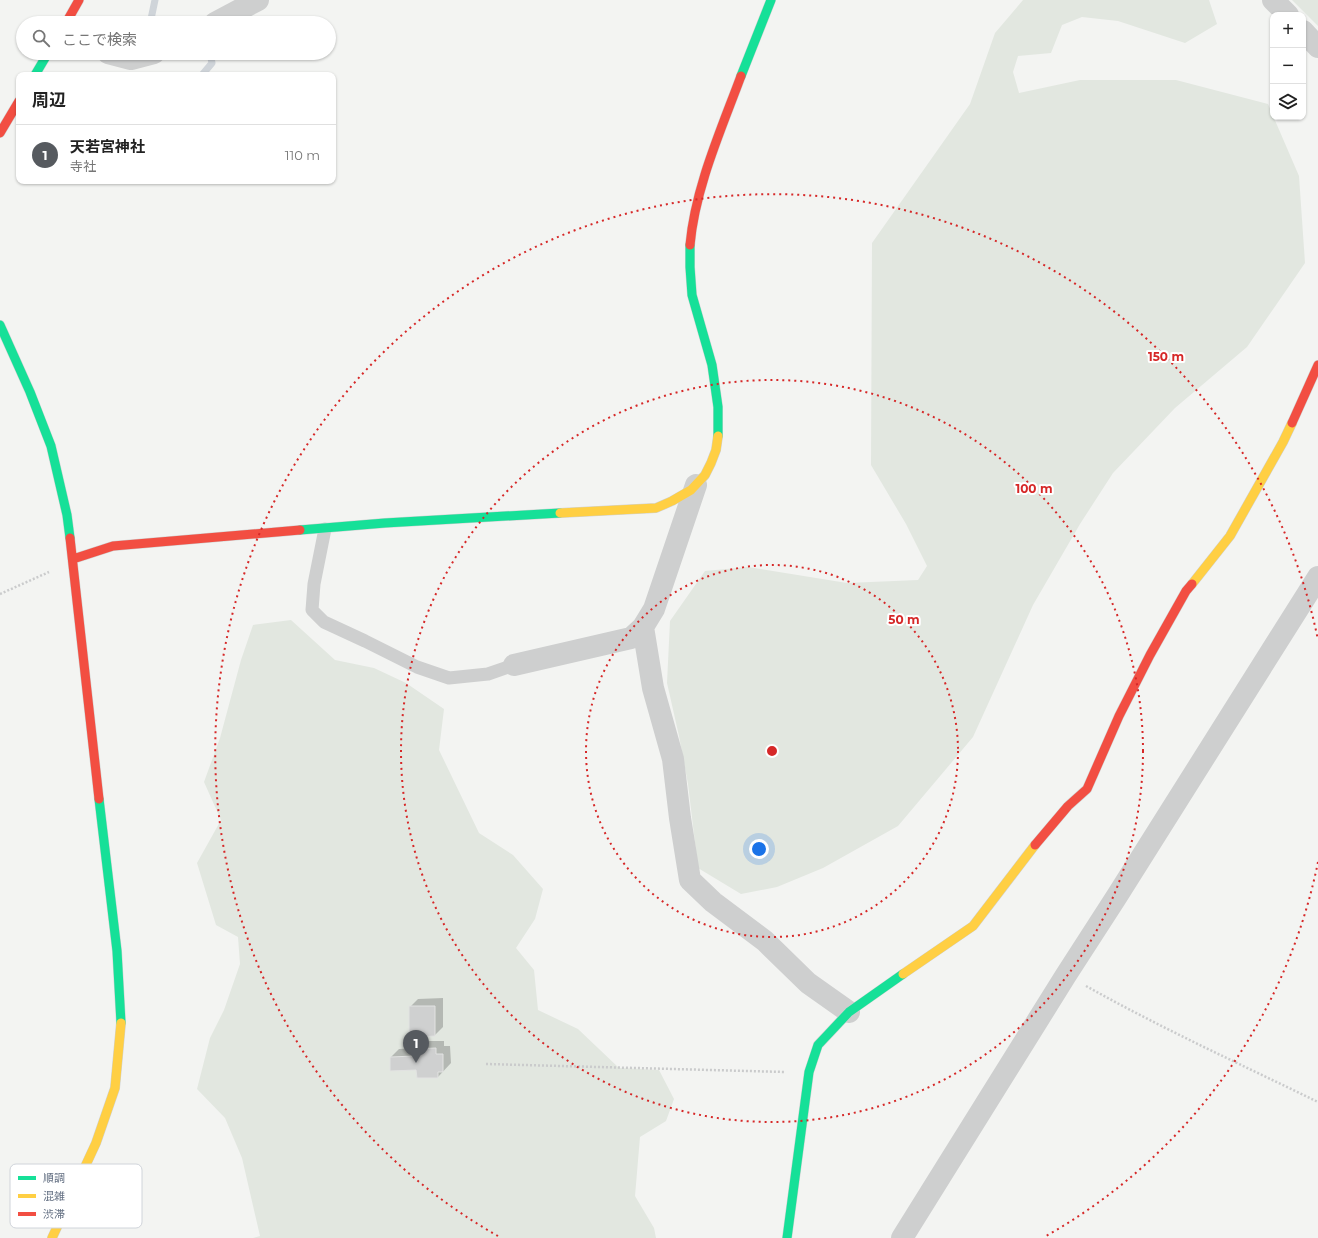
<!DOCTYPE html>
<html lang="ja">
<head>
<meta charset="utf-8">
<style>
	body { margin:0; font-family:Montserrat,"Noto Sans JP",sans-serif; background:#f6f6f6; color:#222 }
	.controls { position:absolute; right:12px; top:12px; display:grid; overflow:hidden; border-radius:8px; box-shadow:0 1px 3px #0004 }
	.controls button { width:36px; height:36px; display:grid; place-items:center; padding:0; border:0; border-bottom:1px solid #e0e0e0; background:#fff; color:#222; font:20px sans-serif }
	.you { position:absolute; left:759px; top:849px; width:14px; height:14px; margin:-10px; border:3px solid #fff; border-radius:50%; background:#1a73e8; box-shadow:0 0 0 6px #1a73e833 }
	.badge { display:grid; place-items:center; width:26px; height:26px; border-radius:50%; background:#565a5f; color:#fff; font-size:13px; font-weight:700 }
	.pin { position:absolute; translate:-50% -33px; filter:drop-shadow(0 1px 2px #0008) }
	.pin::after { content:''; position:absolute; top:21px; width:14px; height:12px; background:inherit; clip-path:polygon(0 0,100% 0,50% 100%) }
	.list { margin:0; padding:0; list-style:none }
	h2 { display:flex; justify-content:space-between; align-items:center; height:52px; margin:0; padding:0 16px; font-size:17px }
	h2 small { font-size:13px; font-weight:400; color:#767676 }
	.list li { display:grid; grid-template-columns:26px 1fr auto; gap:12px; align-items:center; box-sizing:border-box; height:60px; padding:0 16px; border-top:1px solid #e0e0e0 }
	.list b { display:block; font-size:15px; white-space:nowrap }
	.list p { margin:0; font-size:13px; white-space:nowrap; color:#767676 }
	.list em { font-size:13px; font-style:normal; color:#767676 }
	.icon { flex:none; width:22px; height:22px; fill:none; stroke:currentColor; stroke-width:2; stroke-linecap:round; stroke-linejoin:round }
	.map { position:relative; flex:none; width:1318px; height:1238px; overflow:hidden }
	.search { position:absolute; background:#fff; box-shadow:0 1px 3px #0004; left:16px; top:16px; width:320px; height:44px; display:flex; align-items:center; gap:10px; box-sizing:border-box; padding:0 14px; border-radius:22px; color:#767676; font-size:15px }
	.panel { position:absolute; background:#fff; box-shadow:0 1px 3px #0004; left:16px; top:72px; width:320px; height:112px; border-radius:8px }
	.map>svg:first-child { display:block }
</style>
</head>
<body>
<div class="map">
<svg width="1318" height="1238" viewBox="0 0 1318 1238">
	<rect width="100%" height="100%" fill="#f3f4f2"/>
	<path fill="#e2e7e0" d="M1023,0H1209L1217,24L1185,43L1118,21L1082,17L1062,25L1051,53L1018,56L1013,72L1019,93L1080,80H1176L1268,104L1299,176L1305,263L1247,347L1175,408L1113,473L1080,524L1033,605L973,737L898,826L823,868L777,887L741,894L698,868L688,784L679,736L667,683L670,621L705,571L748,567L847,583L918,580L927,566L906,524L871,465L872,243L970,104L995,33Z
		M1292,0H1318V26Z
		M291,620L335,660L374,668L406,683L444,709L439,750L479,833L513,855L543,889L535,919L516,948L534,970L538,1010L578,1029L619,1068L659,1070L674,1099L666,1121L640,1137L635,1196L654,1228L656,1238H253L260,1236L242,1158L225,1118L197,1089L210,1038L224,1010L240,964L238,937L216,925L197,863L221,820L204,782L220,738L241,660L253,625Z"/>
	<path fill="#0003" d="M443,998V1027L435,1035L410,1007L418,999Z
		M424,1041H444V1046H450L451,1063L438,1077L391,1057L399,1049L417,1048Z"/>
	<g fill="none" stroke-linecap="round" stroke-linejoin="round">
		<path stroke="#cfd4d9" stroke-width="7" d="M153,23L151,19L155,0
			M202,75L212,63L210,53"/>
	</g>
	<path fill="#cfd0d0" stroke="#e2e3e2" d="M409,1006H435V1036L409,1037Z
		M436,1048V1054H443V1072H438V1078H417L416,1070L390,1071V1057L415,1056V1049Z"/>
	<g fill="none" stroke-linecap="round" stroke-linejoin="round">
		<g stroke="#cfd1d1" stroke-width="10">
			<path id="fast" d="M35,75L48,53
				M741,76L771,0
				M690,245V267L692,295L712,365L718,407V436
				M0,325L30,392L51,446L67,515L70,538
				M300,530L385,523L560,513
				M99,799L117,951L121,1023
				M787,1238L809,1072L818,1045L849,1012L903,974"/>
		</g>
		<g stroke="#cfd1d1" stroke-width="10">
			<path id="slow" d="M560,513L656,508L672,501L691,490L705,475L711,463L716,450L718,436
				M1192,584L1230,536L1283,442L1292,423
				M903,974L973,926L1035,845
				M52,1238L96,1143L115,1088L121,1023"/>
		</g>
		<g stroke="#cfd1d1" stroke-width="10">
			<path id="jam" d="M66,23L79,0
				M0,133L19,101
				M690,245C695,188 721,130 741,76
				M1292,423L1318,365
				M70,538L99,799
				M73,559L113,546L300,530
				M1035,845L1068,806L1087,789L1119,716L1150,655L1186,591L1192,584"/>
		</g>
		<path stroke="#cacbcc" stroke-width="2.5" stroke-dasharray="2 2" stroke-linecap="butt" d="M0,594L49,572
			M1086,986C1161,1028 1240,1064 1318,1102
			M486,1064L785,1072"/>
		<path stroke="#cecfcf" stroke-width="13" d="M325,529L314,584L312,610L324,622L365,641L417,667L449,678L488,674L514,665"/>
		<path stroke="#cecfcf" stroke-width="22" d="M1273,0L1288,15
			M215,23L258,0
			M1303,31L1318,47
			M108,53L131,59L154,53
			M643,627L653,688L673,759L680,818L690,880L713,902L765,941L808,983L849,1012
			M514,665L631,638L643,627L654,609L696,485
			M902,1238L1066,975L1117,896L1318,577"/>
		<use href="#fast" stroke="#16e098" stroke-width="9"/>
		<use href="#slow" stroke="#ffcf43" stroke-width="9"/>
		<use href="#jam" stroke="#f24e42" stroke-width="9"/>
	</g>
	<g fill="none" stroke="#d62828" stroke-width="2" stroke-dasharray="2 4">
		<circle cx="772" cy="751" r="186"/>
		<circle cx="772" cy="751" r="371"/>
		<path d="M1318 862A557 557 0 0 1 1046 1236M498 1236A557 557 0 1 1 1318 640"/>
	</g>
	<rect x="10" y="1164" width="132" height="64" rx="6" fill="#fff" stroke="#d0d4da" stroke-width="1"/>
	<rect x="18" y="1176" width="18" height="4" fill="#16e098"/>
	<rect x="18" y="1194" width="18" height="4" fill="#ffcf43"/>
	<rect x="18" y="1212" width="18" height="4" fill="#f24e42"/>
	<g font-size="11" fill="#636f82">
		<text x="43" y="1182">順調</text>
		<text x="43" y="1200">混雑</text>
		<text x="43" y="1218">渋滞</text>
	</g>
	<circle cx="772" cy="751" r="6" fill="#d62828" stroke="#fff" stroke-width="2"/>
	<g font-size="12" text-anchor="middle" font-weight="bold" fill="#d62828" stroke="#fff" stroke-width="4" stroke-linejoin="round" paint-order="stroke">
		<text x="1166" y="361">150 m</text>
		<text x="1034" y="493">100 m</text>
		<text x="904" y="624">50 m</text>
	</g>
</svg>
<div class="controls">
<button>+</button>
<button>−</button>
<button><svg class="icon" aria-label="layers" viewBox="0 0 24 24"><path d="M12 4l9 5-9 5-9-5zM3 14l9 5 9-5"/></svg></button>
</div>
<div class="you"></div>
<div class="pin badge" style="left:416px;top:1063px">1</div>
<div class="search"><svg class="icon" aria-label="search" viewBox="0 0 24 24"><circle cx="10" cy="10" r="6"/><path d="M15 15l6 6"/></svg>ここで検索</div>
<section class="panel">
<h2>周辺<small></small></h2>
<ul class="list">
<li><span class="badge">1</span><div><b>天若宮神社</b><p>寺社</p></div><em>110 m</em></li>
</ul>
</section>
</div>
</body>
</html>
